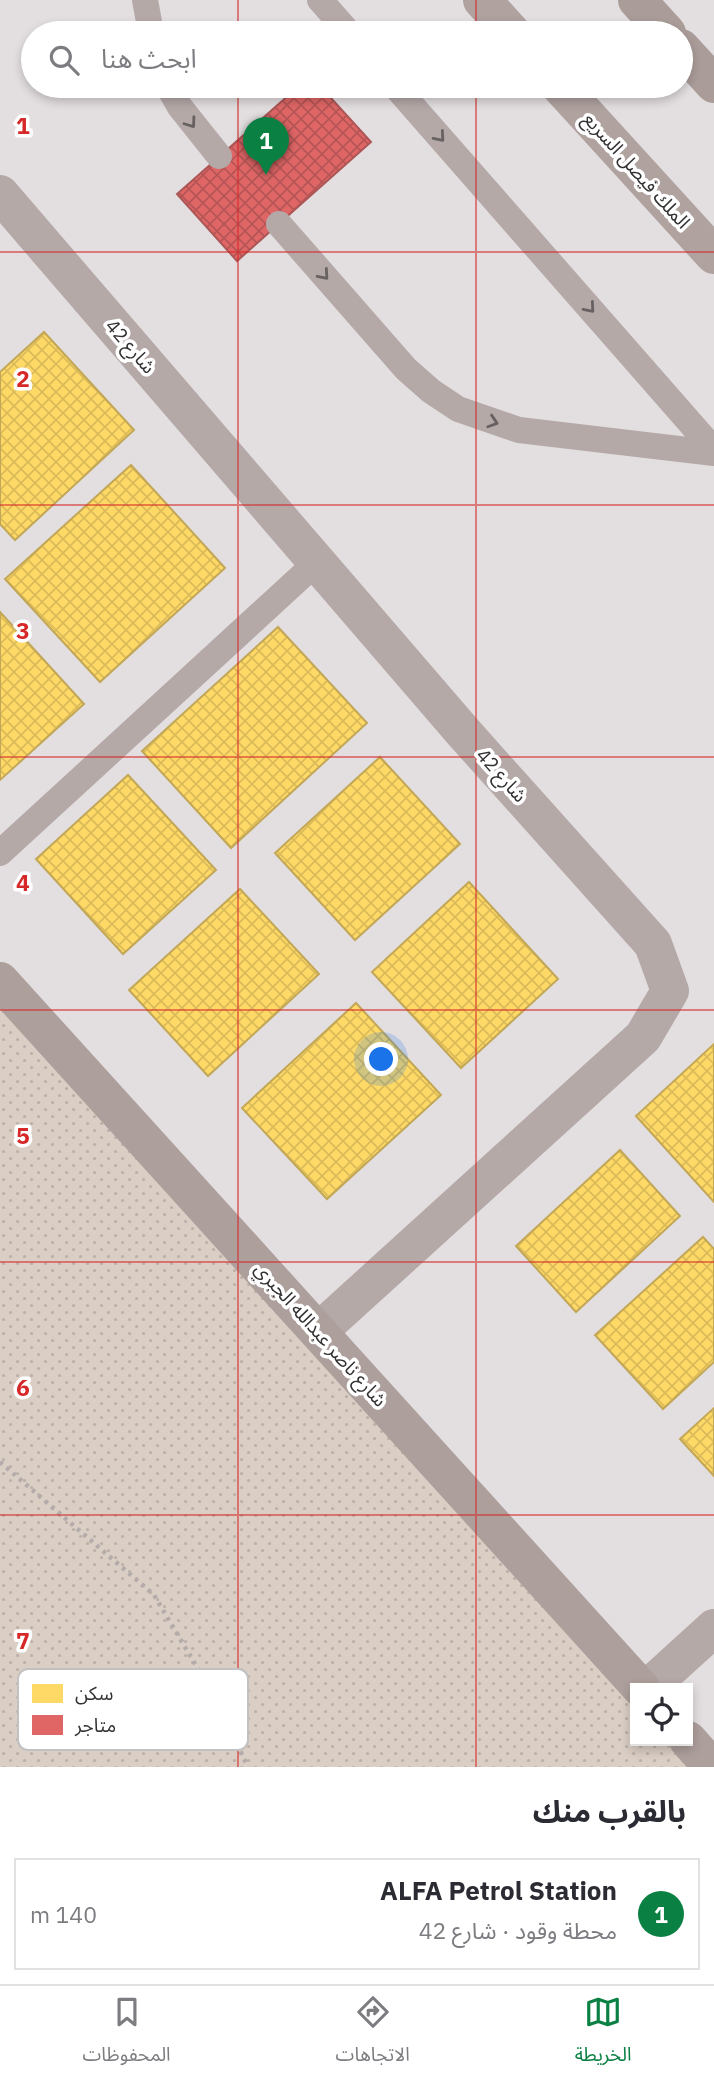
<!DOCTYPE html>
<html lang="ar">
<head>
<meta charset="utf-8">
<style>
	body { margin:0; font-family:"IBM Plex Sans","Noto Sans Arabic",sans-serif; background:#f7f7f7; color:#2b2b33; direction:rtl }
	.controls { position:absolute; right:21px; bottom:21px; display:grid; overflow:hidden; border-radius:0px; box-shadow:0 4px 10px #0003 }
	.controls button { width:63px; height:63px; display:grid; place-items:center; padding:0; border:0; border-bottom:2px solid #e1e1e2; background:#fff; color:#2b2b33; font:35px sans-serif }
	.you { position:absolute; left:382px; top:1060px; width:24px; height:24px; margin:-18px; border:5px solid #fff; border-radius:50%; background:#1a73e8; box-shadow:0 0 0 10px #1a73e833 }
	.badge { display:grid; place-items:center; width:46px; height:46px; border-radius:50%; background:#0b8043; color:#fff; font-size:23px; font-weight:700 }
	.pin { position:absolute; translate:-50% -58px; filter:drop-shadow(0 2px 4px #0008) }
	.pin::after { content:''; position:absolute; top:37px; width:24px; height:21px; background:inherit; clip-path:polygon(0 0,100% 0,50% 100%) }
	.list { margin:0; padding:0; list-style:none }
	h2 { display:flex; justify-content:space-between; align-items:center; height:91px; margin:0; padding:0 28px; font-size:30px }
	h2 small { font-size:23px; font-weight:400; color:#7c7c81 }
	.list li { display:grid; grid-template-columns:46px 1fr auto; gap:21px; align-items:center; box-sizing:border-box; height:112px; margin:0 14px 14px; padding:0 14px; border:2px solid #e1e1e2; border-radius:0px }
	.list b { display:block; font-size:26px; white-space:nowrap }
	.list p { margin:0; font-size:23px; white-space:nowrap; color:#7c7c81 }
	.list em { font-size:23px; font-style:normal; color:#7c7c81 }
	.icon { flex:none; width:38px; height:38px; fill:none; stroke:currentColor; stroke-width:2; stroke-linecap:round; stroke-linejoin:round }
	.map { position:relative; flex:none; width:714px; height:1767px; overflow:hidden; direction:ltr }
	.search { position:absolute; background:#fff; box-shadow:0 4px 10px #0003; left:21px; right:21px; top:21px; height:77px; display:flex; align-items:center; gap:18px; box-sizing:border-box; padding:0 24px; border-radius:38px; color:#7c7c81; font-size:26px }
	.sheet { height:217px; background:#fff }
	nav { display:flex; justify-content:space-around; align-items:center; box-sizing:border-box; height:98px; border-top:2px solid #e1e1e2; background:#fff; font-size:19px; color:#7c7c81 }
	nav a { display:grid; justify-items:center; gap:4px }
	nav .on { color:#0b8043 }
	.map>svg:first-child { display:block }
</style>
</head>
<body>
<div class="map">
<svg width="714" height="1767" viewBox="0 0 714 1767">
	<defs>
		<pattern id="park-dots" width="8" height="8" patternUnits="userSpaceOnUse" patternTransform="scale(1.75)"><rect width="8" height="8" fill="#dbcec4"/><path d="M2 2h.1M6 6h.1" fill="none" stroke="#bcb1a9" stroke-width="1.8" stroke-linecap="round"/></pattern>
		<pattern id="homes-cross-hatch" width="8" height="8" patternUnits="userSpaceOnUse" patternTransform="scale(1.75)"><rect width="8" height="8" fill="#ffd966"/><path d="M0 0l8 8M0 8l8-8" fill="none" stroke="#dbbb59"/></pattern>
		<pattern id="shops-cross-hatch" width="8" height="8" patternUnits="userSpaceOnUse" patternTransform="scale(1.75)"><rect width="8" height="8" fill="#e06666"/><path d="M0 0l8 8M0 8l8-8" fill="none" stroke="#b65555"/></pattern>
	</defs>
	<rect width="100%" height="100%" fill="#e3dee0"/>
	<path fill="url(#park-dots)" d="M0,981L635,1688V1741H686L710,1767H0Z"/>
	<path fill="url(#homes-cross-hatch)" stroke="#c2a756" stroke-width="2" d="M44,332L134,430L15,540L0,524V372Z
		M131,465L225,568L100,682L5,579Z
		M0,612L84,704L0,780Z
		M278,627L367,723L231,848L142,751Z
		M380,757L460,844L355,940L275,853Z
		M128,775L216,870L123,954L36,859Z
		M469,882L558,979L461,1068L372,972Z
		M240,889L319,974L208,1076L129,990Z
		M356,1003L441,1095L327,1199L242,1108Z
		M714,1044V1202L636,1116Z
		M620,1150L680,1216L576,1312L516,1246Z
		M703,1237L714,1249V1362L663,1409L595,1335Z
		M714,1408V1476L680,1439Z"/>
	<path fill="url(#shops-cross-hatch)" stroke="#ac5656" stroke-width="2" d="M299,86H320L371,142L237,261L177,194Z"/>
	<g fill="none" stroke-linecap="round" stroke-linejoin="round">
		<path stroke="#b4acaa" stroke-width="4.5" stroke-dasharray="3.5 5" stroke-linecap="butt" d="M0,1462L154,1595L210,1689L248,1767"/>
		<path stroke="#b5a9a8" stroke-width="26" d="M145,0L151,33
			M320,0L349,33
			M168,86L180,107L219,156
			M395,86L714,450
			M279,224L406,369L431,391L458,409L519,430L714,453
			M0,853L317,562"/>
		<path stroke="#b5a9a8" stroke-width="38" d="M0,194L464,733L653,944L670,991L643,1037L319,1331
			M648,1688L714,1628"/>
		<path stroke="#ad9f9c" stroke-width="38" d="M0,981L641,1688
			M688,1740L712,1767"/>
		<path stroke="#afa29f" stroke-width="38" d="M482,0L512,33
			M560,86L714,255"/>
		<path stroke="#aa9c99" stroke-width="38" d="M637,0L667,33
			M681,48L714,84"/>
	</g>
	<defs><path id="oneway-chevron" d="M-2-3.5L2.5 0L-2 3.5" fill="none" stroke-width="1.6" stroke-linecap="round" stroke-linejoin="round" transform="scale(1.75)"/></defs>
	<g stroke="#676161">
		<use href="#oneway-chevron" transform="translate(191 123) rotate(54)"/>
		<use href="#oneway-chevron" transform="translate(440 137) rotate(49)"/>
		<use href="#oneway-chevron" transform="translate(324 275) rotate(49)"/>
		<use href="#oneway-chevron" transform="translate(590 308) rotate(49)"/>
		<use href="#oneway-chevron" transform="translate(493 422) rotate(18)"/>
	</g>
	<path fill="none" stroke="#d62828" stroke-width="2" stroke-opacity="0.55" d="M238,0V33M476,0V33M238,86V1767M476,86V1767M0,252H714M0,505H714M0,757H714M0,1010H714M0,1262H714M0,1515H714"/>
	<g text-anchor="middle" stroke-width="7" stroke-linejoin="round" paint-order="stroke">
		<g font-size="19" fill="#333131" stroke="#fff">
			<text transform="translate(637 170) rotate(48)" y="7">الملك فيصل السريع</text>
			<text transform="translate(131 346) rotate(49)" y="7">شارع 42</text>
			<text transform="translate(502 775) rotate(48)" y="7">شارع 42</text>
			<text transform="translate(321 1334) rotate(48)" y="7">شارع ناصر عبدالله الجبري</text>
		</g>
	</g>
	<rect x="18" y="1669" width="230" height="81" rx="10" fill="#fff" stroke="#c2c1c1" stroke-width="2"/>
	<rect x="32" y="1684" width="31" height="19" fill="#ffd966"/>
	<rect x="32" y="1715" width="31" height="20" fill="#e06666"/>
	<g font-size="19" fill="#333131">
		<text x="75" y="1700">سكن</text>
		<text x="75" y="1732">متاجر</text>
	</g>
	<g font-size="23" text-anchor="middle" font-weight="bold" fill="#d62828" stroke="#fff" stroke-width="7" stroke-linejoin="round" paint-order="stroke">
		<text x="23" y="134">1</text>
		<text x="23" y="387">2</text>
		<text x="23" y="639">3</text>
		<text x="23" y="891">4</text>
		<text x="23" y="1144">5</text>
		<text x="23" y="1396">6</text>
		<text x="23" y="1649">7</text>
	</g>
</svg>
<div class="controls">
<button><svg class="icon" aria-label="locate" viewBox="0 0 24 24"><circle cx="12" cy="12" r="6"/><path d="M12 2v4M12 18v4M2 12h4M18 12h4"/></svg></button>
</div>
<div class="you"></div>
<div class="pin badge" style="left:266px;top:175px">1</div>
<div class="search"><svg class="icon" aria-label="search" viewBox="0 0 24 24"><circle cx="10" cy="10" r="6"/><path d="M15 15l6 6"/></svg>ابحث هنا</div>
</div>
<section class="sheet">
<h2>بالقرب منك<small></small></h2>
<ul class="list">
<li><span class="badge">1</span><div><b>ALFA Petrol Station</b><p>محطة وقود · شارع 42</p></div><em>140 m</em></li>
</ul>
</section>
<nav>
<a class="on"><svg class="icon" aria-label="map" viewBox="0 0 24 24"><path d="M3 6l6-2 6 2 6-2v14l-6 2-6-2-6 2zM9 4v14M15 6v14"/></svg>الخريطة</a>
<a><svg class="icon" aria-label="directions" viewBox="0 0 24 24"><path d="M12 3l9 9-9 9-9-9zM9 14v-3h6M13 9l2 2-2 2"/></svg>الاتجاهات</a>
<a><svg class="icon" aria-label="saved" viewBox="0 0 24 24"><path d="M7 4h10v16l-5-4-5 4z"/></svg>المحفوظات</a>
</nav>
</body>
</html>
